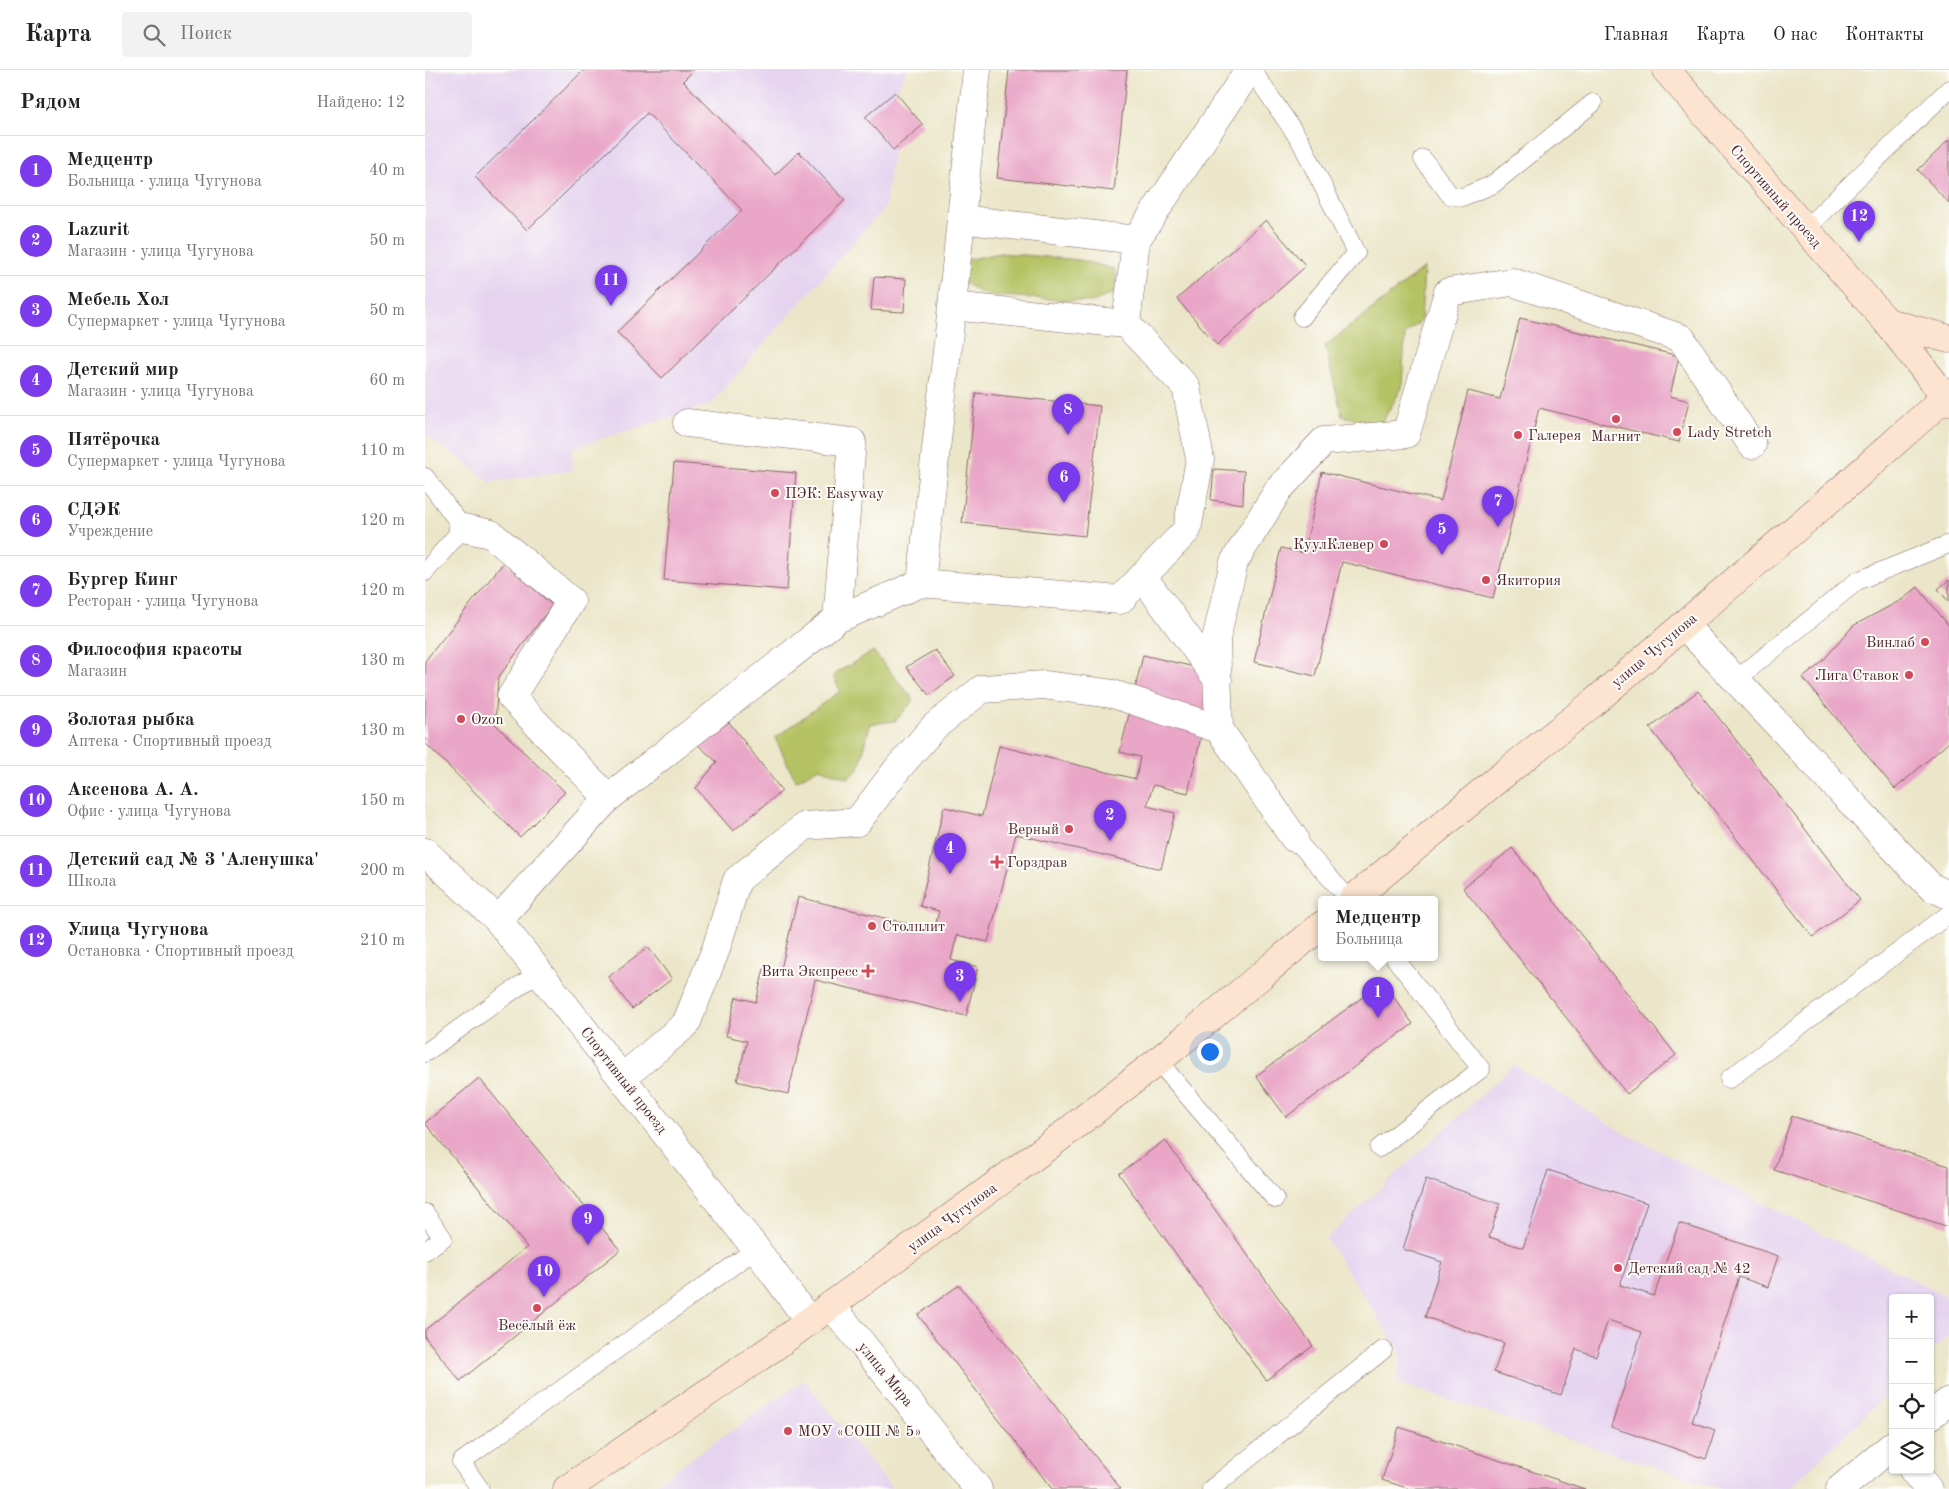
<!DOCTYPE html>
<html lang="ru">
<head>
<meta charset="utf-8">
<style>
	body { margin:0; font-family:"Old Standard TT",serif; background:#f2f2f2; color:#222 }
	.controls { position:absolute; right:15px; bottom:15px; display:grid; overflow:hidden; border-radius:5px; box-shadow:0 1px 4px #0004 }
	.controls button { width:45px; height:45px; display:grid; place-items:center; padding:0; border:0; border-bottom:1px solid #e0e0e0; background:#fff; color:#222; font:25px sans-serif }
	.you { position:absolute; left:784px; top:981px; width:18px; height:18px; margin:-12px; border:4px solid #fff; border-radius:50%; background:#1a73e8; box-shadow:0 0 0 8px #1a73e833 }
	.badge { display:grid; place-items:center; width:32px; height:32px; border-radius:50%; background:#7c3aed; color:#fff; font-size:16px; font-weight:700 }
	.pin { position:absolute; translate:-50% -41px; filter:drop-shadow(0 1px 2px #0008) }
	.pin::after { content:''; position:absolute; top:26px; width:18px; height:15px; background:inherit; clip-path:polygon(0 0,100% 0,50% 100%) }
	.popup { position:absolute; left:893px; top:826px; width:120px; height:65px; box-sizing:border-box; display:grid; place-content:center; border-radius:5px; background:#fff; filter:drop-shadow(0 1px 4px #0005); font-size:16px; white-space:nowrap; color:#767676 }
	.popup b { font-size:19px; color:#222 }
	.popup::after { content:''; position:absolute; left:50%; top:100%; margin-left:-10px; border:10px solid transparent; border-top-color:#fff }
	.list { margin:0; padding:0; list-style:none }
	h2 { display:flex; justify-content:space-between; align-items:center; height:65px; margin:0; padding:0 20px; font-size:21px }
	h2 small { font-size:16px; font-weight:400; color:#767676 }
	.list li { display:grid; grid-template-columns:32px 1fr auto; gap:15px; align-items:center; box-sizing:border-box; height:70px; padding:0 20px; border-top:1px solid #e0e0e0 }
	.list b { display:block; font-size:19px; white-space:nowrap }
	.list p { margin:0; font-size:16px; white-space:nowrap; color:#767676 }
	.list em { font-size:16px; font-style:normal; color:#767676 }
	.icon { flex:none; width:28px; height:28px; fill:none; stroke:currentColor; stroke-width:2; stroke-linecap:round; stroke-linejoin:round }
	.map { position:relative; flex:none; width:1524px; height:1419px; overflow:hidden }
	header { display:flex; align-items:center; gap:30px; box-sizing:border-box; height:70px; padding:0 25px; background:#fff; border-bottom:1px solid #e0e0e0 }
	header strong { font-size:24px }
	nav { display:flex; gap:28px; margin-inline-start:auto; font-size:18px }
	.search { width:350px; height:45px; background:#f2f2f2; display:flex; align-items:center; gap:12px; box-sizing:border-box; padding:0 18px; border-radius:5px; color:#767676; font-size:19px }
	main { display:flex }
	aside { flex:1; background:#fff }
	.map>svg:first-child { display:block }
</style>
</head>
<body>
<header>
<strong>Карта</strong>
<div class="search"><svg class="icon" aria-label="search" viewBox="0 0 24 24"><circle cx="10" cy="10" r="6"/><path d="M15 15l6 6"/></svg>Поиск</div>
<nav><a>Главная</a><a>Карта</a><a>О нас</a><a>Контакты</a></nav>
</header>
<main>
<aside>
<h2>Рядом<small>Найдено: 12</small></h2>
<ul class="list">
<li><span class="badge">1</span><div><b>Медцентр</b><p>Больница · улица Чугунова</p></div><em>40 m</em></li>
<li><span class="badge">2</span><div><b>Lazurit</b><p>Магазин · улица Чугунова</p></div><em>50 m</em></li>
<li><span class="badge">3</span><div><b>Мебель Хол</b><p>Супермаркет · улица Чугунова</p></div><em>50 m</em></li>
<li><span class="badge">4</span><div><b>Детский мир</b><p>Магазин · улица Чугунова</p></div><em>60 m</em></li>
<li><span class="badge">5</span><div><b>Пятёрочка</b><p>Супермаркет · улица Чугунова</p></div><em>110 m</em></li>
<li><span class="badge">6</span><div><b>СДЭК</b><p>Учреждение</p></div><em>120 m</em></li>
<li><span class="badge">7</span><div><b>Бургер Кинг</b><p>Ресторан · улица Чугунова</p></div><em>120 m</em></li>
<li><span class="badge">8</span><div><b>Философия красоты</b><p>Магазин</p></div><em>130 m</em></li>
<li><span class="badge">9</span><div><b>Золотая рыбка</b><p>Аптека · Спортивный проезд</p></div><em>130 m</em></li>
<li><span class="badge">10</span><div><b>Аксенова А. А.</b><p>Офис · улица Чугунова</p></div><em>150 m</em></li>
<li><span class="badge">11</span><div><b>Детский сад № 3 'Аленушка'</b><p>Школа</p></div><em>200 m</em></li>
<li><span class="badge">12</span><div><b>Улица Чугунова</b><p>Остановка · Спортивный проезд</p></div><em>210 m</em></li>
</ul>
</aside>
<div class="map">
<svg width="1524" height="1419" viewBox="0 0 1524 1419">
	<rect width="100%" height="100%" fill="#fdfcf7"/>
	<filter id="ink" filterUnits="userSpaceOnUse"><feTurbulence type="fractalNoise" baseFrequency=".02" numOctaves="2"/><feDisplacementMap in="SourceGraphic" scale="10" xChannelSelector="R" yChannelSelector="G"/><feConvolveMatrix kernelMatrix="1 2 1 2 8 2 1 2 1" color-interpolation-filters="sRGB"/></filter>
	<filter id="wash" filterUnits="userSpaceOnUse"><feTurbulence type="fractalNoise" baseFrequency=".0096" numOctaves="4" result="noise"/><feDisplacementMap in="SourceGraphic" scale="20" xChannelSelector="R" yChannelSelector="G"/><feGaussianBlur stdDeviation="1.12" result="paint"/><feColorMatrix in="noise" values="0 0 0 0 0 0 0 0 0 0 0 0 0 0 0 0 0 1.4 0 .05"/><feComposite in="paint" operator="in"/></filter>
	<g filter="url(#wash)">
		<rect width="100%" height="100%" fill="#ebe6c9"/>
		<path fill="#e5d3f0" d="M0,0H482L470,22L498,55L468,80L460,137L286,334L147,378V400L66,412L0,364Z
			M1089,995L1195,1061L1524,1228V1265L1505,1283V1228H1468V1319L1363,1419H1297L972,1313L977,1284L901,1169Z
			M379,1310L467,1419H223Z"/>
		<path fill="#b4c264" stroke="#7f7048" d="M575,183L655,190L689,199L694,221L667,232L560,225L539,213L541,190Z
			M999,198L996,251L980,264L977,318L956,354L917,346L900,276Z
			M448,581L489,630L470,651L445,654L434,699L423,708L394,698L371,711L350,668L415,621L408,605Z"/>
		<g id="blocks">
			<path fill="#e9a6c7" d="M159,0H269L258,11L350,105L374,82L420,130L237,308L192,262L317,140L222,43L102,160L50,107Z
				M584,0H702L689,121L572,108Z
				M470,22L498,55L468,80L440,47Z
				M1524,70V133L1493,100Z
				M841,150L881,196L792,275L752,229Z
				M449,207L481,209L479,242L446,240Z
				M1095,248L1254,286L1245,326L1264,331L1254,372L1114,338L1068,528L917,492L890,606L829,592L856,478L879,483L897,402L1016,431L1043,321L1075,329Z
				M551,323L675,336L660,466L537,453Z
				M249,393L371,403L362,520L239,510Z
				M789,399L819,401L818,434L786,430Z
				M79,492L127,535L73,608L70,654L140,722L95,767L0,673V591Z
				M1524,510V532L1513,519Z
				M1493,517L1524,556V672L1470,719L1378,608L1395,594L1428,556L1478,529Z
				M510,580L530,606L504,625L481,597Z
				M718,585L791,602L763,723L728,715L722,736L750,743L736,799L591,764L563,872L532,865L526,890L553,897L541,946L390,910L363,1024L312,1011L322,971L301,966L311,927L331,932L339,899L355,903L373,827L509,860L514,841L495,836L519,737L557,746L574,676L711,709L715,687L695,682Z
				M1273,621L1435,830L1388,867L1225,658Z
				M304,652L357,721L308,761L271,718L292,692L272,674Z
				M1087,778L1251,985L1202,1024L1038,818Z
				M223,877L247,909L207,939L183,907Z
				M958,912L988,954L861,1047L831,1006Z
				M54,1008L195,1180L35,1311L0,1267V1260L102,1177L0,1053Z
				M1367,1046L1524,1096V1157L1349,1100Z
				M740,1070L888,1276L841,1310L694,1104Z
				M1123,1100L1222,1133L1195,1215L1229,1226L1254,1153L1353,1186L1343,1217L1314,1207L1267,1352L1290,1360L1281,1389L1186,1357L1217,1262L1183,1250L1171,1286L1151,1279L1136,1325L1069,1302L1079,1273L1000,1247L1017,1192L978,1179L1001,1109L1075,1134L1064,1167L1098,1178Z
				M534,1215L696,1419H627L493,1245Z
				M974,1357L1160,1419H985L957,1410Z"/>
		</g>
	</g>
	<g filter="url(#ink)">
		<use href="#blocks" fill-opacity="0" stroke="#826562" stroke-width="1"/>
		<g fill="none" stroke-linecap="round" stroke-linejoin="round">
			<g stroke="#826562" stroke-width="19">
				<path id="lane" d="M827,0L876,72L931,183L877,247
					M998,89L1025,125L1037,127L1067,115L1168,33
					M1380,159L1524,19
					M0,407L38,458L0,502
					M1311,610L1432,511L1524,474
					M869,768L924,829
					M0,983L114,902
					M733,991L850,1129
					M1304,1009L1524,844
					M954,1078L1056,999L969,887
					M0,1143L18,1168L0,1181
					M55,1419L36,1392L331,1179
					M786,1419L958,1280"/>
			</g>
			<g stroke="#826562" stroke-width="29">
				<path id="street" d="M536,149L552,0
					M711,170L824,0
					M527,236L536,149L711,170L701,254
					M38,458L66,464L146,531L86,627L183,728L73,850
					M718,507L793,610
					M412,549L496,513L695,530L762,460L775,389L761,317L701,254L527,236L496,513
					M1259,555L1506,817L1524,825
					M183,728L412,549L427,372L262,353
					M869,768L794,659L791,569L809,492L854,419L899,371L981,364L1023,222L1087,212L1256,268L1327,375
					M0,782L73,850L331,1179L384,1251
					M197,1008L261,954L291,879L312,810L380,756L432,752L474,697L509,657L557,619L619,615L688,624L794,659
					M406,1235L553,1419
					M1505,1346L1524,1331
					M1488,1400L1503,1419
					M1415,1419L1468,1375"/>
			</g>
			<g stroke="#826562" stroke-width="29">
				<path id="secondary" d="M1241,0L1462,252L1524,332
					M1462,252L1524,269
					M928,829L1069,712L1168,633L1426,411L1524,324
					M142,1419L349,1277L625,1075L733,991L897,855"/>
			</g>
			<use href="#lane" stroke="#fff" stroke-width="18"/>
			<use href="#street" stroke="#fff" stroke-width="28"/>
			<use href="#secondary" stroke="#fde4d0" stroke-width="28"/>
		</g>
	</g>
	<g fill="#d1495b" stroke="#fdfcf7" stroke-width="2">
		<circle cx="1191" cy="349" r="5"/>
		<circle cx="1252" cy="362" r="5"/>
		<circle cx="1093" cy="365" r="5"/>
		<circle cx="350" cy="423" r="5"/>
		<circle cx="959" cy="474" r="5"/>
		<circle cx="1061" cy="510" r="5"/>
		<circle cx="1500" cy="572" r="5"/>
		<circle cx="1484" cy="605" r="5"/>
		<circle cx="36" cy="649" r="5"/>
		<circle cx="644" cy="759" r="5"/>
		<path d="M569.5 784.5h5v5h5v5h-5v5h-5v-5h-5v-5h5z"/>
		<circle cx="447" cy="856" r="5"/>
		<path d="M440.5 893.5h5v5h5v5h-5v5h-5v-5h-5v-5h5z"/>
		<circle cx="1193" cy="1198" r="5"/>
		<circle cx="112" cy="1238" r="5"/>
		<circle cx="363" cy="1361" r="5"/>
	</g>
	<g text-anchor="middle" stroke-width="4" stroke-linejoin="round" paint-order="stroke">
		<g font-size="15" fill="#4a1f2b" stroke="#fdfcf7">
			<text transform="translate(1351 126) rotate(49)" y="5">Спортивный проезд</text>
			<text transform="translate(1229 580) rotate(-40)" y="5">улица Чугунова</text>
			<text transform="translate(199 1010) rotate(52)" y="5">Спортивный проезд</text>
			<text transform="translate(527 1147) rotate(-36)" y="5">улица Чугунова</text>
			<text transform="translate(461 1304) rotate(51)" y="5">улица Мира</text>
		</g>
		<g font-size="15" fill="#4a1f2b" stroke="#fdfcf7" text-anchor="start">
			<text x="1262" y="367">Lady Stretch</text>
			<text x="1103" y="370">Галерея</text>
			<text x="1191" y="371" text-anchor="middle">Магнит</text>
			<text x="360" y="428">ПЭК: Easyway</text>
			<text x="949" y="479" text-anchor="end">КуулКлевер</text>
			<text x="1071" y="515">Якитория</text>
			<text x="1490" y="577" text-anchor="end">Винлаб</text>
			<text x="1474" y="610" text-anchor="end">Лига Ставок</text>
			<text x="46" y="654">Ozon</text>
			<text x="634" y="764" text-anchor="end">Верный</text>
			<text x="582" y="797">Горздрав</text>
			<text x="457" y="861">Столплит</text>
			<text x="433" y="906" text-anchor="end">Вита Экспресс</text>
			<text x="1203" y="1203">Детский сад № 42</text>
			<text x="112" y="1260" text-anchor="middle">Весёлый ёж</text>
			<text x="373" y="1366">МОУ «СОШ № 5»</text>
		</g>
	</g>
</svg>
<div class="controls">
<button>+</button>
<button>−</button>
<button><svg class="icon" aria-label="locate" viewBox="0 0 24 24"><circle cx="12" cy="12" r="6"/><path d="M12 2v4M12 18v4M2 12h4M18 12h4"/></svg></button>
<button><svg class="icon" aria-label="layers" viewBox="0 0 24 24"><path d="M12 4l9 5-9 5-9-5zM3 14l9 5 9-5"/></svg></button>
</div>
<div class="you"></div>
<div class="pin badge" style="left:953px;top:948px">1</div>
<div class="popup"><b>Медцентр</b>Больница</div>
<div class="pin badge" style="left:685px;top:771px">2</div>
<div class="pin badge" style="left:535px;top:932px">3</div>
<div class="pin badge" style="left:525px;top:804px">4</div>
<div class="pin badge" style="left:1017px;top:485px">5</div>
<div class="pin badge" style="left:639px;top:433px">6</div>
<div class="pin badge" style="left:1073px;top:457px">7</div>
<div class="pin badge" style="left:643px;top:365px">8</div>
<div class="pin badge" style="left:163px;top:1175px">9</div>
<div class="pin badge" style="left:119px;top:1227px">10</div>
<div class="pin badge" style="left:186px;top:236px">11</div>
<div class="pin badge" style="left:1434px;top:172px">12</div>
</div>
</main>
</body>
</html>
